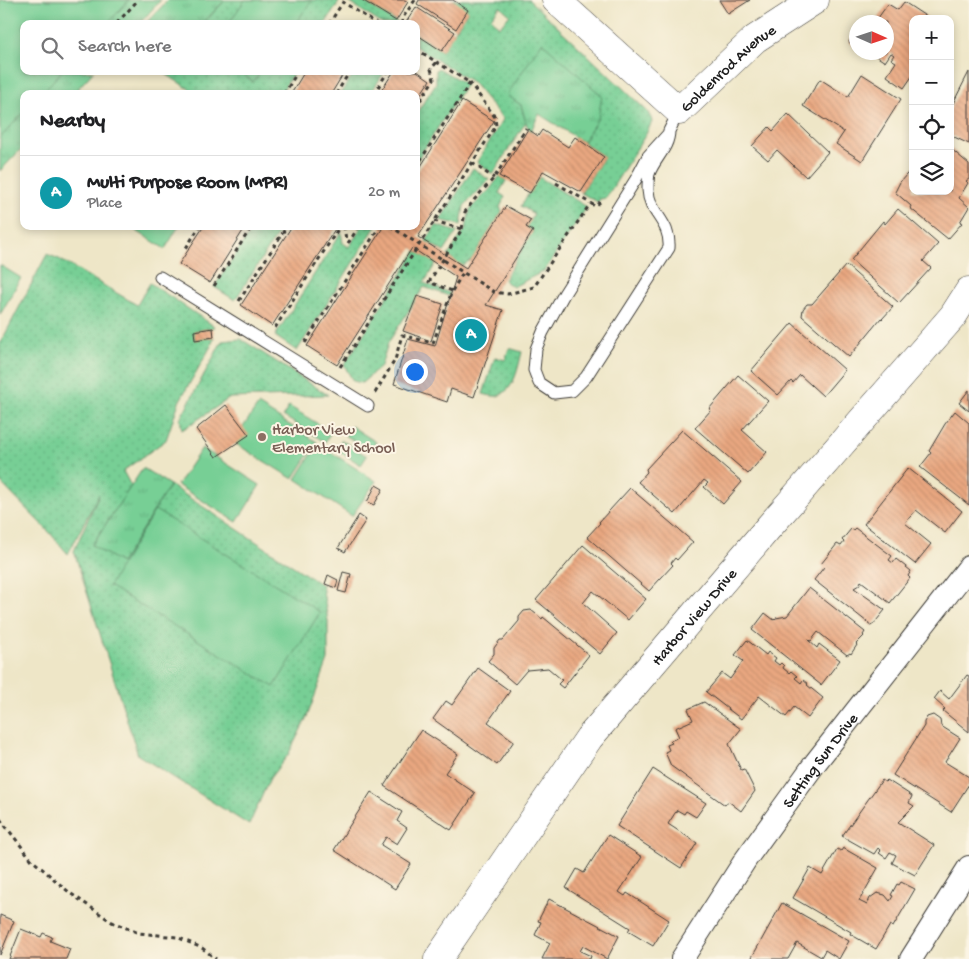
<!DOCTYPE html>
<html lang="en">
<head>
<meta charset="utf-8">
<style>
	body { margin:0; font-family:"Gochi Hand",sans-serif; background:#f2f2f2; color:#202124 }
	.controls { position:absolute; right:15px; top:15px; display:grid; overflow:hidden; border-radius:10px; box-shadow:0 2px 8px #0003 }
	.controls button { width:45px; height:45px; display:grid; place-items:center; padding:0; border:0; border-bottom:1px solid #e0e0e0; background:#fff; color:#202124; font:25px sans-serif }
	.compass { position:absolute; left:849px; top:15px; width:45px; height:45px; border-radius:50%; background:#fff; box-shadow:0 2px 8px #0003; rotate:93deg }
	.you { position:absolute; left:414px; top:371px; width:18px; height:18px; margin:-12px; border:4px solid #fff; border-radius:50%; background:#1a73e8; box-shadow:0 0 0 8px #1a73e833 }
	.badge { display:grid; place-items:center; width:32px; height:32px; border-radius:50%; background:#2563eb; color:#fff; font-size:16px; font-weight:700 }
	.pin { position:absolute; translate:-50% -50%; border:2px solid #fff; box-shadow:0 1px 5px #0006 }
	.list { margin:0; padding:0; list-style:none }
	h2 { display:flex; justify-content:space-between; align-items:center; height:65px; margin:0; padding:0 20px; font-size:21px }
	h2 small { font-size:16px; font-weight:400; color:#757577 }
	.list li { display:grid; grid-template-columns:32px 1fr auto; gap:15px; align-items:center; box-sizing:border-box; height:75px; padding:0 20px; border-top:1px solid #e0e0e0 }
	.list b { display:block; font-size:19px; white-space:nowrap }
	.list p { margin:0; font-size:16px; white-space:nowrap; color:#757577 }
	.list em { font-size:16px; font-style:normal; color:#757577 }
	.icon { flex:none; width:28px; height:28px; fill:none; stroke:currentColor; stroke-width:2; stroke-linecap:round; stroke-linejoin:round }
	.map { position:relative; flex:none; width:969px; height:959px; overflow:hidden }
	.search { position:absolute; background:#fff; box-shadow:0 2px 8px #0003; left:20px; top:20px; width:400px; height:55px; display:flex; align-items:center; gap:12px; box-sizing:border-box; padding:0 18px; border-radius:10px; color:#757577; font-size:19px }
	.panel { position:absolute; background:#fff; box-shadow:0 2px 8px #0003; left:20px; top:90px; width:400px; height:140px; border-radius:10px }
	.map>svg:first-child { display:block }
</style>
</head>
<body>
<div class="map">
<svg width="969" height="959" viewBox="0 0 969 959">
	<defs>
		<pattern id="grass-dots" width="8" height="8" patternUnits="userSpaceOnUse" patternTransform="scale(1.25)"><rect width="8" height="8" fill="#77cf95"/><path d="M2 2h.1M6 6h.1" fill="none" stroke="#66b180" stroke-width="1.8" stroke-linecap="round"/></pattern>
		<pattern id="park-tufts" width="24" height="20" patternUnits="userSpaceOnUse" patternTransform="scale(1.25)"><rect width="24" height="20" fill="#77cf95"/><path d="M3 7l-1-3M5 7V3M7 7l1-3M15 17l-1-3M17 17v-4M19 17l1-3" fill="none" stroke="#66b180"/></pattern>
		<pattern id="building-back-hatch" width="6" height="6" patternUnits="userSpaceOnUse" patternTransform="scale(1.25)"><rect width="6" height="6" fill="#e9a780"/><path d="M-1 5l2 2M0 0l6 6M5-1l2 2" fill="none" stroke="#c78f6e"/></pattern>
	</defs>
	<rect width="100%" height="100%" fill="#fcf5e5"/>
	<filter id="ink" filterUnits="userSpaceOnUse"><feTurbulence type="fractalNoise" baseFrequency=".02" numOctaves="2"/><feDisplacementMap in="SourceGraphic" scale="10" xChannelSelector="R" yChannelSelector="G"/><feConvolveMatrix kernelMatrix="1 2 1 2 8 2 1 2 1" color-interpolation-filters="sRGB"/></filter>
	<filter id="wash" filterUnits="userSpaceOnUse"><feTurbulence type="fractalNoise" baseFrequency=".0096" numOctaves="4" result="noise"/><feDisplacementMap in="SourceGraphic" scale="20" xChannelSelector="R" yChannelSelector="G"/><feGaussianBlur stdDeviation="1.12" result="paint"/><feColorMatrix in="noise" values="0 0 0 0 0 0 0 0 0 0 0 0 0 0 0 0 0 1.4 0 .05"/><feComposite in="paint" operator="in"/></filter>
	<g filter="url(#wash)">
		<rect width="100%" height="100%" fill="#eee6c7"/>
		<path fill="url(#grass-dots)" stroke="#4a7658" fill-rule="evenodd" d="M225,0H337L339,2L325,24H203Z
			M346,0H362L399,24H382Z
			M452,0H529L647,111L651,118L652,122L646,134L606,198L600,199L598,202L581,193L604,157L583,142L598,118L514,100L521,105L526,122L493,174L477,162L503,119L472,82L416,47V34L442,51L468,11ZM500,6L510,15L499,27L491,18Z
			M438,68L466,84L416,162V114L436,83V70Z
			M161,71H295L280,94H197Z
			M355,71H385L370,94H340Z
			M473,168L489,180L464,206L461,225L440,220Z
			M500,176L506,181L499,193L505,197L500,207L502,212L472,259L462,266L448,256L466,228L470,209L490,189Z
			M539,177L587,207L544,271L513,287L504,280L533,231L526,227L534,214L521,206Z
			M436,225L457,232L444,252L426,241Z
			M254,226H283L235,300L214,287Z
			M362,226H376L297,351L275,336L341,232L343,243L349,247Z
			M416,251L436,263L424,283L450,293L449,296L424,287L388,343L381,366L362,383L353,381L344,365Z
			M47,254L59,259L137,305L150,283L214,326L213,328L194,331L195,340L214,337L211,346L179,402L166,440L123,471L131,486L92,545L121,563L170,485L322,585L328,621V660L307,717L288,755L270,778L249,825L138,755L74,551L99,494L68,554L50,533L0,482V344Z
			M241,339L328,395L230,398L182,430L180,419L222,341Z
			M509,348L522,352C518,367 515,390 498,396C494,397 487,395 483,394L495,357L505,360Z"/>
		<path fill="url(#park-tufts)" stroke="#4a7658" d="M0,0H161L139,24H24V71H94L73,94H24V146L0,171Z
			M168,0H225L202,24H145Z
			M542,42L602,96L598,118L583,142L539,114L531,131L527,126L521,105L507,95Z
			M143,468L170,485L121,563L92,545Z"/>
		<path fill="#77cf95" stroke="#4a7658" d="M0,0H129L107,24H24V71H62L41,94H24V112L0,138Z
			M245,0H312L295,24H228Z
			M239,71H261L253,82Z
			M134,226H179L165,249L132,228Z
			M0,265L21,278L0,315Z
			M258,405L317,442L293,479L233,442Z
			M289,406L331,432L325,442L283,416Z
			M351,426L376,442L370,451L345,435Z
			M341,440L367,456L361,465L336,449Z
			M318,444L376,481L352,516L296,479Z
			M202,448L260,485L237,522L177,485Z
			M155,510L320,612L274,687L109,586Z"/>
		<g id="blocks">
			<path fill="url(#building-back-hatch)" d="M362,0H405L408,2L396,21Z
				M419,0H453L468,10L456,29L417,4Z
				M719,0H750L728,14Z
				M904,2L930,19H913V75L904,88L887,76L896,62L891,59L894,55L891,53L885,62L870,52H886V22H875L888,4L898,10Z
				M416,7L455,32L442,51L416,34V24H405Z
				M856,30V47L849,42Z
				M305,71H345L331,94H291Z
				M394,71H417L430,80L416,101V94H379Z
				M969,72V144L950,135V109Z
				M862,74L901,99L862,161L836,144L844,132L803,106L820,79L848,97Z
				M462,101L494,121L418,237L466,268L506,206L531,220L526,227L533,231L486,305L503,310L474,397L451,389L447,402L394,384L408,339L435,346L456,277L412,248L337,365L307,346L382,229L379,226H416V174Z
				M788,114L828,152L806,177L777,150L768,160L752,146L769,127L773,131Z
				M528,129L538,136L542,130L568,147L575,137L604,157L581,192L543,171L530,193L499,176Z
				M950,148L969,164V179L966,181L968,183L959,198L969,207L960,222L962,223L948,239L910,208L911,206L895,192L900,182L913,167V191H950Z
				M898,209L938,244L923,261L931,268L899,303L851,260L883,221L885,224Z
				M204,226H246L210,283L179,264Z
				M292,226H337L272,326L241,305Z
				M846,265L893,307L882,319L881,318L849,357L802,316L803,309L807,304H812Z
				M417,296L443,304L431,341L403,331Z
				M792,323L845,370L823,396L800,375L793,383L791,381L778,395L751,371Z
				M213,328L214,337L195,340L194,331Z
				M738,375L768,401L742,430L767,452L748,474L695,428L711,410L709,409Z
				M969,390V411L959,403Z
				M226,405L249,435L216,457L196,429Z
				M955,411L969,423V505L920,467L931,453L929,451L945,424Z
				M682,430L742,482L723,504L704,487L708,483L704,480L675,514L638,482L647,472L646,469Z
				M908,468L962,511L945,533L916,510L905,523L931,544L915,564L864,524Z
				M376,485L383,489L374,505L367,502Z
				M630,488L693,542L677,560L675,558L671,563L673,565L649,591L587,537L600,523L599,522Z
				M359,515L366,520L345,552L338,548Z
				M855,528L892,556L889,560L893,563L896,559L911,571L908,576L910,578L890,603L861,581L859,585L854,588L885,610L872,626L814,580L824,567L821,564L837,544L841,546L844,542L842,540L851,529L853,530Z
				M583,545L646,599L628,620L593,591L583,603L617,633L600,654L536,600Z
				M343,572L351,574L346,593L338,591Z
				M328,575L338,580L336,588L325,584Z
				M809,588L865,632L863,635L864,636L856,644L857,645L851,654L850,653L847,655L818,632L811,641L808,640L817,648L819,644L840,660L821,685L752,630L765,613L774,620L776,618L787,616Z
				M531,610L542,619L543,617L589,655L563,688L558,684L562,680L548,668L527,670L515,684L488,661L494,654V648L500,640H503L519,621V617L524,611Z
				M747,640L766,655L768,652L776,658L774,661L779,665L781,663L784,666L783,668L789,673L791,671L797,676L795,678L801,683L803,680L808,684L807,685L823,698L808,718L794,707L786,717L759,696L741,719L706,692L722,673L730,679L743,661L735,655Z
				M478,668L510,691L488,722L514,741L497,765L433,719L446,701L452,705Z
				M967,675L969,676V732L943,711L945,709L934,699L940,691L949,699Z
				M704,702L741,729L729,744L741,770L744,769L755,791L741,811L728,801L725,805L671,766L665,752L669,750L667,745L672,743L670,741L679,737L675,728L693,720L688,709Z
				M933,715L940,720L941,726L960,738L945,762L969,777V784L951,812L893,775L924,726V722L927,717Z
				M421,730L458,754L445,773L475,793L451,830L384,786Z
				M653,769L706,803L696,817L686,811L684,814L677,810L668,824L697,843L681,868L617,826Z
				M882,780L885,782L887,780L912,796L909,803L914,806L898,822L934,845L915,875L892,863L896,855L890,852L886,858L879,853L881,851L878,848L874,854L842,836Z
				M371,792L402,812L397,821L407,828L397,844L386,837L381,845L411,864L395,889L334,850Z
				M608,835L642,857L619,892L625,896L627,893L669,920L653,946L628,931L630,928L566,888L577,869L584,873Z
				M843,848L878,868L859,901L867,905L870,898L877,893L885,895L890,901L893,896L891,895L897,884L899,885L901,882L915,889L893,927L890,925L876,949L850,934L851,932L793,898L810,868L822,875L837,849L841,851Z
				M549,899L619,936L607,959L583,946L580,951L591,956L590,959H542L550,943L535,935L541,922L538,921Z
				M782,903L849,941L839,959L825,950L821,957L797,943L788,959H751Z
				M0,915L14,921L0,955Z
				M21,929L41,937L43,933L52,937L50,941L70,949L66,959H9Z"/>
		</g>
	</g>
	<g filter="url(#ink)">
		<use href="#blocks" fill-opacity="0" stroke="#3c3a36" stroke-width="1"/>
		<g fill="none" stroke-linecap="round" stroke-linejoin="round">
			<g stroke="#3c3a36" stroke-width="13">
				<path id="service" d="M669,131C669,148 654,159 649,174C648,178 648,185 648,190C649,214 671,221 669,248L586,377L572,391L554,393L539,383L534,370L536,349L543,332L564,294L636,179L648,156L668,134L669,131L679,111
					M160,277L368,406"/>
			</g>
			<g stroke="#3c3a36" stroke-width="24">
				<g id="minor">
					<path id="s1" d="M682,959L746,859L816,762L969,567"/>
					<path d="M911,959L969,867"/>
				</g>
			</g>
			<g stroke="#3c3a36" stroke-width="29">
				<g id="tertiary">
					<path id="s2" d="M556,0L679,111L755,39L815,0"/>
					<path id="s3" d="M438,959L589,738L768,528L953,316L969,291"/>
				</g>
			</g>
			<path stroke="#3c3a36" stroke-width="3" stroke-dasharray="4 4" stroke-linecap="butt" d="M117,23L138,0
				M329,24L343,2L377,24
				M402,24V19L415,0
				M416,49L470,83L416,167
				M284,94L298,71
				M336,94L350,71
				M374,94L388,71
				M416,107L434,79L431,69L437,62
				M472,163L494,178
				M556,183L595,206L600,202
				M434,221L462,229L429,282L452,291
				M344,226L346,240L349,242L359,226
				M390,226L494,292L508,294L534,287L590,204
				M462,229L465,212L474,200L494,178L526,128
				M186,248L200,226
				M214,286L252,226
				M239,301L287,226
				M275,328L340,226
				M305,343L380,226
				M340,367L496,126L495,117L470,83
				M375,393L395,360L402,335L433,343L452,291L463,273
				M0,819L32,860L70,893L112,922L139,933L177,937L202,948L216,959"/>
			<use href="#service" stroke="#fff" stroke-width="11"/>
			<use href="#minor" stroke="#fff" stroke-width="22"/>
			<use href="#tertiary" stroke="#fff" stroke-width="28"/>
		</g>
	</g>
	<circle fill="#8d6e63" stroke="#fcf5e5" stroke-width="2" cx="262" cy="437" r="5"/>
	<g text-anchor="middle" stroke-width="4" stroke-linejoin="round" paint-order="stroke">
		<g font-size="16" fill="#1c1c1c" stroke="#fcf5e5">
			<text dy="6" stroke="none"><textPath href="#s2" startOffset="231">Goldenrod Avenue</textPath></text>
			<text dy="6" stroke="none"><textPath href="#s3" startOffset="428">Harbor View Drive</textPath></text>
			<text dy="6" stroke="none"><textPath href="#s1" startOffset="242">Setting Sun Drive</textPath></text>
		</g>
		<g font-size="16" fill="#785e54" stroke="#fcf5e5" text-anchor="start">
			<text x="272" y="434">Harbor View<tspan x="272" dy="18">Elementary School</tspan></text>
		</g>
	</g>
</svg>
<div class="controls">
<button>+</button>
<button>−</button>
<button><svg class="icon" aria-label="locate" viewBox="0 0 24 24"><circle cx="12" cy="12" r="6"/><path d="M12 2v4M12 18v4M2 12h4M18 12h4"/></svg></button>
<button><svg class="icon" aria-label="layers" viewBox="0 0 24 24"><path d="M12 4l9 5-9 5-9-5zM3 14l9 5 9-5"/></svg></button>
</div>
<svg class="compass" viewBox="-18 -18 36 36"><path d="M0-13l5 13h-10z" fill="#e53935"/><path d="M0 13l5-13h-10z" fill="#757577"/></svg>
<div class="you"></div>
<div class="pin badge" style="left:471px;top:335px;background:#0f9aa8">A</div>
<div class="search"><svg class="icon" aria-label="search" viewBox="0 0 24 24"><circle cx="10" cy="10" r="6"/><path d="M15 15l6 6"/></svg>Search here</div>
<section class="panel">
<h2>Nearby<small></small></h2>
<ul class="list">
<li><span class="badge" style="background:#0f9aa8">A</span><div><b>Multi Purpose Room (MPR)</b><p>Place</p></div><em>20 m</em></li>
</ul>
</section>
</div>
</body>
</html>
